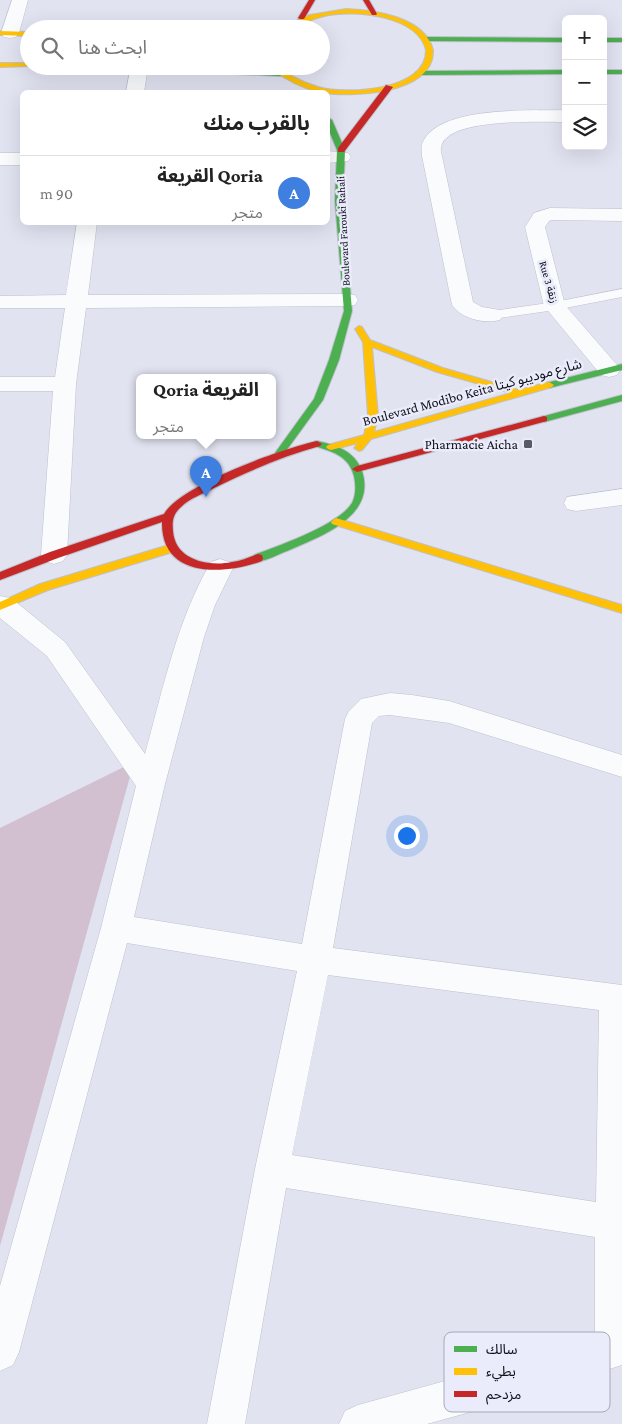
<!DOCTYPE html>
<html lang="ar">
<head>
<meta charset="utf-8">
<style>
	body { margin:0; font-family:"Crimson Pro","Noto Sans Arabic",serif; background:#f6f6f6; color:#222; direction:rtl }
	.controls { position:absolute; right:15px; top:15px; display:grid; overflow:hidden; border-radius:8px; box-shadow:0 5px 20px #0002 }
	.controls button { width:45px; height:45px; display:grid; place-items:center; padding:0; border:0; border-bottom:1px solid #e0e0e0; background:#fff; color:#222; font:25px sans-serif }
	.you { position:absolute; left:406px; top:835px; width:18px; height:18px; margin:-12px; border:4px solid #fff; border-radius:50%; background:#1a73e8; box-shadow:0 0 0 8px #1a73e833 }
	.badge { display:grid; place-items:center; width:32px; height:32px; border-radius:50%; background:#111827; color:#fff; font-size:16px; font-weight:700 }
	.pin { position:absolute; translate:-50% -41px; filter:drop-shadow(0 1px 2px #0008) }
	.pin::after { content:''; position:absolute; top:26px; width:18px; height:15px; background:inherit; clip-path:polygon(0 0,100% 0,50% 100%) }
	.popup { position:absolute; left:136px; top:374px; width:140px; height:65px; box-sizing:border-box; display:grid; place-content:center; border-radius:8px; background:#fff; filter:drop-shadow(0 1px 4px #0005); font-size:16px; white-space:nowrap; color:#767676 }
	.popup b { font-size:19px; color:#222 }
	.popup::after { content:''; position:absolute; left:50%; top:100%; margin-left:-10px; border:10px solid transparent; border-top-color:#fff }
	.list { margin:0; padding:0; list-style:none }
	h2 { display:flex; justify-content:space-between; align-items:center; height:65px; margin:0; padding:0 20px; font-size:21px }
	h2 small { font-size:16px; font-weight:400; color:#767676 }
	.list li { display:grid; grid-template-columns:32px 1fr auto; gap:15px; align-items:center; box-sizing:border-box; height:70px; padding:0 20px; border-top:1px solid #e0e0e0 }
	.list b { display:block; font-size:19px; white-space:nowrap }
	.list p { margin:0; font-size:16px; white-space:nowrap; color:#767676 }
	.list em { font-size:16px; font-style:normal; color:#767676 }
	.icon { flex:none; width:28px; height:28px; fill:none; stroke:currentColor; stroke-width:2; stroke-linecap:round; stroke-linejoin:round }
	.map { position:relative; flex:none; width:622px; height:1424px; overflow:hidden; direction:ltr }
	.search { position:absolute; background:#fff; box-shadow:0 5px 20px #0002; left:20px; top:20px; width:310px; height:55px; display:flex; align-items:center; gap:12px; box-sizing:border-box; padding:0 18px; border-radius:28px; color:#767676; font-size:19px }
	.panel { position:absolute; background:#fff; box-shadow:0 5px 20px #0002; left:20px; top:90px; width:310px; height:135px; border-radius:8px; direction:rtl }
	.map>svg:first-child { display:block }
</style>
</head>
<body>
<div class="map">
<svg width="622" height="1424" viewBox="0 0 622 1424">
	<rect width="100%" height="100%" fill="#e1e3f1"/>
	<path fill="#d2bfcf" d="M134,762L0,1246V828Z"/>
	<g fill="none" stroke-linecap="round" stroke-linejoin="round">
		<g stroke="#bec0cb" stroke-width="1">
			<path id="lane" d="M622,289V297L555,310L492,319L485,315L492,311L555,302Z"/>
		</g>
		<g stroke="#bec0cb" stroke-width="1">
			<path id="street" d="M12,0H28L19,33L16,37L10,38L4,37L1,33Z
				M131,66L148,67L144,92H126Z
				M566,110V122C541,122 452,118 442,144C440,148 441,153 442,156L473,302L482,307L500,310L503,315L500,320C484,324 462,319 452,305L422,156C422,153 421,148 422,144C436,105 533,111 566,110Z
				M328,151L348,153L351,157L348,161L328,163Z
				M0,153H22V165H0Z
				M550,208L622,209V221L552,220L549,221L545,227L565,305L617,365L620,370L617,375L609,377L601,375L544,306L525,227L534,213Z
				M77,222H97L88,295L347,294L355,295L358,300L355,305L347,306L86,308L76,384L67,555L63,561L54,564L45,561L41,555L53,391H0V377H55L65,308H0V296L66,295Z
				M622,489V505L576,511L567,509L564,503L567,497Z
				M220,559L229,562L233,568L215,605L204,637L165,784L134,917L302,944L345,719L349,711L361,699L390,693L412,695L449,701L622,755V777L449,723L390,715L379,716L372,723L333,948L622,985V1365L514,1400L427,1424H339L345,1411L358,1405L514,1362L595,1337V1237L286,1188L245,1424H207L255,1169L297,971L127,943L19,1352L13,1365L0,1371V1286L101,928L136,786L47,656L0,618V596L11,598L65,642L145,754C163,689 177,620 211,562ZM328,975L599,1010L596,1202L292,1155Z"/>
		</g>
		<g stroke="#bec0cb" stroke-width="2">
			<path id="fast" d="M423,37L566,38V42L426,41L422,39Z
				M603,38H622V42H603Z
				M104,66H160L280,72L284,74L280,76L107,68Z
				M566,70V74L419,75L415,73L419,71Z
				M603,70H622V74H603Z
				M328,118L332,120L345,150L343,201L352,311L339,360L323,400L283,455L280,456L275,453L314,399L329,360L344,311L335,201L337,150L328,128Z
				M622,364V370L549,388L544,385L546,383Z
				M622,395V401L544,422L539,419L541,417Z
				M317,441C336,445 355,451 362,471C377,517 319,537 287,551C278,554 264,563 254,561L253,558L254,555C278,546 339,525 352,503C356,495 356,485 354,476C349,456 332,451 314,446L312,444L314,442Z"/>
		</g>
		<g stroke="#bec0cb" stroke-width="2">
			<path id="slow" d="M346,9C375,10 425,17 433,50C435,95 348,98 319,92C301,88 285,79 270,68V66C272,66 275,66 277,66C281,67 286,73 290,75C299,80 308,84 318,87C346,95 427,91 426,50C418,16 357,10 329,15C311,18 295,29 278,29L310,15Z
				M0,31L29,32V36L0,35Z
				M0,63H29V66H32L0,67Z
				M359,326L362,327L370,340L443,368L519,390L549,382L554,385L552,387L371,439L362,450L359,451L354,448L358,443L331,450L328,449L326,447L328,445L364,435L368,416L363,342L355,329ZM372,347L437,372L511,393L374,432L378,416Z
				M336,518L622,605V613L332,524L331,522Z
				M172,544L177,548L176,551L48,590L0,610V602L40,584Z"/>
		</g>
		<g stroke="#bec0cb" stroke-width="2">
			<path id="jam" d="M309,0H315L304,19H300L298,18Z
				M363,0H369L377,14L376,15H372Z
				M386,85L393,87L344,152H338V148Z
				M544,416L547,417V421L357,472L352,469L357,466Z
				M317,441L322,444L320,446C283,456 249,471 214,488C203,494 190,498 181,507C173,514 172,521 173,531C175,560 208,567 232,562C241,561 249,557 258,554L262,555L263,558L262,561C224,575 161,579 162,522L58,558L0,580V572L50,552L164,514C180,485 284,448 317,441Z"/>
		</g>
		<use href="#lane" fill="#fafbfd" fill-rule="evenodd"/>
		<use href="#street" fill="#fafbfd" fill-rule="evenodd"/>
		<use href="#fast" fill="#4caf50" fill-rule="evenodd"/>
		<use href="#slow" fill="#ffc107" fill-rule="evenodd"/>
		<use href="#jam" fill="#c62828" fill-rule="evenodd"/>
	</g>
	<rect fill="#585a64" stroke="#eaebfb" stroke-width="2" x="523" y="439" width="10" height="10" rx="2.5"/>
	<g text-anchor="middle" stroke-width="5" stroke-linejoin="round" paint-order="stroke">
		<g font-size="11" fill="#0f1018" stroke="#eaebfb">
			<text transform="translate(343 231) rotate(-93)" y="4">Boulevard Farouki Rahali</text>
			<text transform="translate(549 282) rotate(74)" y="4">Rue 3 زنقة</text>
		</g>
		<g font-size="14" fill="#0f1018" stroke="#eaebfb">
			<text transform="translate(472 392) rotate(-15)" y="5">Boulevard Modibo Keita شارع موديبو كيتا</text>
		</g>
		<g font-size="14" fill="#0f1018" stroke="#eaebfb" text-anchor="end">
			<text x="518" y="449">Pharmacie Aicha</text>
		</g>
	</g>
	<rect x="444" y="1332" width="166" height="80" rx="8" fill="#eaebfb" stroke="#a8a9b7" stroke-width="1"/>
	<rect x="454" y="1346" width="23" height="6" fill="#4caf50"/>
	<rect x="454" y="1368" width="23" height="7" fill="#ffc107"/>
	<rect x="454" y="1391" width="23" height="6" fill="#c62828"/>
	<g font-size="14" fill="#0f1018">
		<text x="486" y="1354">سالك</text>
		<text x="486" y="1376">بطيء</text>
		<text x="486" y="1399">مزدحم</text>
	</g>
</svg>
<div class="controls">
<button>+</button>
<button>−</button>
<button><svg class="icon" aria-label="layers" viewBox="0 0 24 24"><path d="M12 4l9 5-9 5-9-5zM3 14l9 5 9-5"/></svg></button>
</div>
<div class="you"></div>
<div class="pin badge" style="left:206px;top:497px;background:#3f7fe0">A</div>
<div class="popup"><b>Qoria القريعة</b>متجر</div>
<div class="search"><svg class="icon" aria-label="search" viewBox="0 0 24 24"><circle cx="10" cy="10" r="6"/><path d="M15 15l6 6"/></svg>ابحث هنا</div>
<section class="panel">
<h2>بالقرب منك<small></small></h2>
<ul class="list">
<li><span class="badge" style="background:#3f7fe0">A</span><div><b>Qoria القريعة</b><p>متجر</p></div><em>90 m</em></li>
</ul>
</section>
</div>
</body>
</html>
